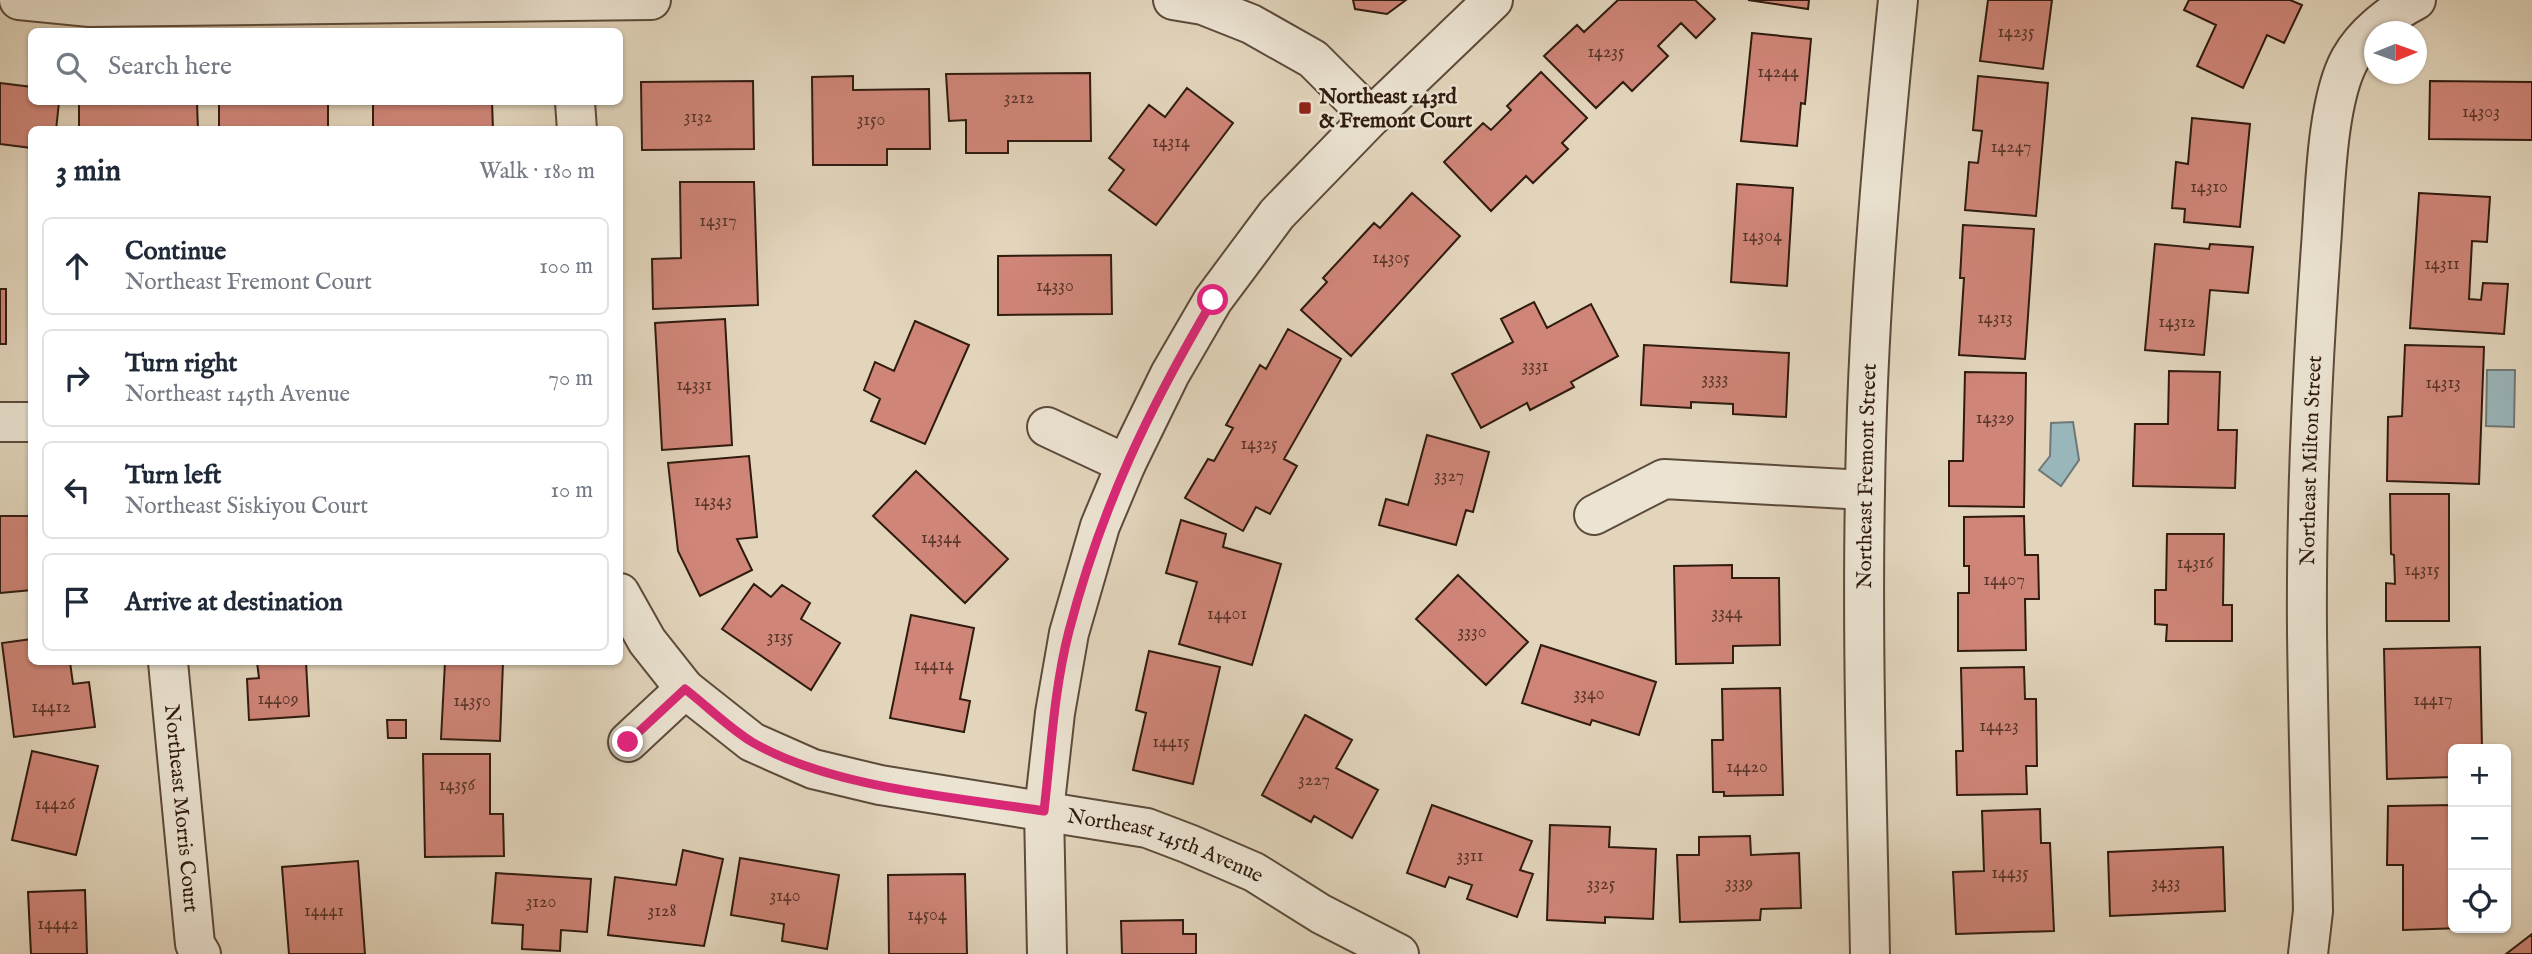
<!DOCTYPE html>
<html lang="en">
<head>
<meta charset="utf-8">
<style>
	body { margin:0; font-family:"IM FELL English",serif; background:#f2f2f3; color:#1f2937 }
	.controls { position:absolute; right:21px; bottom:21px; display:grid; overflow:hidden; border-radius:10px; box-shadow:0 2px 5px #0004 }
	.controls button { width:63px; height:63px; display:grid; place-items:center; padding:0; border:0; border-bottom:2px solid #e0e1e3; background:#fff; color:#1f2937; font:35px sans-serif }
	.compass { position:absolute; left:2364px; top:21px; width:63px; height:63px; border-radius:50%; background:#fff; box-shadow:0 2px 5px #0004; rotate:89deg }
	.stop { position:absolute; width:21px; height:21px; margin:-16px; border:5px solid #db2777; border-radius:50%; background:#fff }
	.stop.end { background:#db2777; border-color:#fff; box-shadow:0 2px 7px #0008 }
	.list { margin:0; padding:0; list-style:none }
	h2 { display:flex; justify-content:space-between; align-items:center; height:91px; margin:0; padding:0 28px; font-size:30px }
	h2 small { font-size:23px; font-weight:400; color:#747a83 }
	.list li { display:grid; grid-template-columns:46px 1fr auto; gap:21px; align-items:center; box-sizing:border-box; height:98px; margin:0 14px 14px; padding:0 14px; border:2px solid #e0e1e3; border-radius:10px }
	.list b { display:block; font-size:26px; white-space:nowrap }
	.list p { margin:0; font-size:23px; white-space:nowrap; color:#747a83 }
	.list em { font-size:23px; font-style:normal; color:#747a83 }
	.icon { flex:none; width:38px; height:38px; fill:none; stroke:currentColor; stroke-width:2; stroke-linecap:round; stroke-linejoin:round }
	.map { position:relative; flex:none; width:2532px; height:954px; overflow:hidden }
	.search { position:absolute; background:#fff; box-shadow:0 2px 5px #0004; left:28px; top:28px; width:595px; height:77px; display:flex; align-items:center; gap:18px; box-sizing:border-box; padding:0 24px; border-radius:10px; color:#747a83; font-size:26px }
	.panel { position:absolute; background:#fff; box-shadow:0 2px 5px #0004; left:28px; top:126px; width:595px; height:539px; border-radius:10px }
	.map>svg:first-child { display:block }
</style>
</head>
<body>
<div class="map">
<svg width="2532" height="954" viewBox="0 0 2532 954">
	<rect width="100%" height="100%" fill="#e2d5bc"/>
	<filter id="stains"><feTurbulence type="fractalNoise" baseFrequency=".00286" numOctaves="4"/><feColorMatrix values="0 0 0 0 .2 0 0 0 0 .09 0 0 0 0 .02 0 0 0 .5 -.17"/></filter>
	<radialGradient id="worn" r=".72"><stop offset=".6" stop-color="#630" stop-opacity="0"/><stop offset="1" stop-color="#630" stop-opacity=".3"/></radialGradient>
	<path fill="#99b6bb" stroke="#6f7876" stroke-width="2" d="M2487,370H2515L2514,427L2486,426Z
		M2073,422L2079,460L2061,486L2039,470L2050,456L2051,423Z"/>
	<path fill="#cf8578" stroke="#301b0f" stroke-width="2" d="M1353,0H1406L1387,14L1355,9Z
		M1618,0H1695L1715,19L1696,38L1681,23L1658,46L1668,56L1632,91L1623,82L1596,108L1544,56L1577,25L1584,32Z
		M1748,0H1809L1808,9Z
		M1988,0H2052L2043,69L1980,61Z
		M2189,0H2290L2302,5L2284,43L2267,35L2243,88L2197,66L2216,25L2184,10Z
		M1752,33L1811,39L1805,104L1801,103L1797,146L1741,141Z
		M1541,72L1587,118L1562,143L1568,149L1533,183L1526,176L1491,211L1444,162L1483,123L1491,130L1511,110L1507,106Z
		M1090,73L1091,141H1008V153H966V120L949,121L946,74Z
		M853,76V90L929,89L930,149H887V165H813L812,77Z
		M1978,76L2048,83L2036,216L1965,210L1969,162L1978,163L1982,131L1973,130Z
		M753,81L754,149L642,150L641,82Z
		M2430,81L2532,82V140L2429,139Z
		M0,83L32,87V102H59L56,130H32V148L0,144Z
		M1187,88L1233,123L1156,225L1109,190L1124,170L1109,158L1149,105L1165,117Z
		M79,102L197,103L198,130H79Z
		M219,102H328V130H219Z
		M373,102H492L493,130H373Z
		M2192,118L2250,124L2240,227L2184,222L2185,209L2172,208L2176,162L2188,164Z
		M680,182H754L758,305L653,309L652,259L681,258Z
		M1737,184L1793,188L1787,286L1731,282Z
		M1412,193L1460,236L1351,356L1301,310L1327,282L1323,278L1374,223L1380,228Z
		M2419,193L2490,197L2487,242L2472,241L2469,299L2481,300L2483,283L2508,284L2504,334L2410,328Z
		M1963,225L2034,229L2025,359L1959,355L1964,278H1960Z
		M2155,244L2209,249L2210,244L2253,247L2248,293L2210,290L2204,355L2145,350Z
		M1111,255L1112,314L998,315V256Z
		M0,289H6V344H0Z
		M1534,302L1547,328L1591,304L1618,356L1571,382L1574,387L1530,410L1527,403L1481,428L1452,374L1513,342L1501,319Z
		M725,319L732,445L662,450L655,323Z
		M915,321L969,345L925,444L871,421L880,399L864,390L875,362L894,371Z
		M1288,329L1341,359L1284,459L1297,466L1270,514L1256,507L1243,531L1185,498L1208,459L1214,461L1233,428L1226,425L1260,365L1266,369Z
		M1644,345L1789,353L1786,417L1733,414V404L1691,402V408L1641,405Z
		M2405,345L2484,347L2479,484L2387,481L2388,417L2402,416Z
		M2169,371L2220,372L2218,430H2237L2235,488L2133,486L2135,424H2168Z
		M1965,372L2026,373L2024,507L1949,506V461H1963Z
		M1427,435L1489,452L1473,512L1466,510L1456,545L1379,525L1386,499L1408,505Z
		M749,456L757,537L737,539L752,570L700,596L678,551L668,463Z
		M916,471L1008,559L965,603L873,516Z
		M2390,494H2449V621H2386V583L2395,584L2394,555L2391,554Z
		M0,516H29V525H32V590L0,593Z
		M2024,516L2025,555H2038L2039,599H2025L2026,650L1958,651V593H1969V566H1964V517Z
		M1181,520L1226,534L1223,547L1281,564L1252,665L1179,644L1197,582L1166,573Z
		M2167,534H2224L2223,605H2232V641H2166L2167,625L2155,624V590H2166Z
		M1732,565V578H1779L1780,645L1733,646V663L1676,664L1674,566Z
		M1458,575L1528,642L1486,685L1416,619Z
		M754,584L771,597L782,585L810,603L801,619L840,643L811,690L722,629Z
		M911,615L974,628L960,699L970,701L964,732L890,718Z
		M32,639V662H70L73,684L89,682L95,727L14,737L2,643Z
		M1541,645L1656,682L1639,735L1592,720L1590,725L1522,703Z
		M2480,647L2482,749H2453V777L2387,779L2384,649Z
		M1149,651L1220,667L1193,784L1133,770L1146,713L1136,710Z
		M257,662H306L309,716L249,720L247,679L259,678Z
		M445,662H503L500,741L441,739Z
		M2024,667L2025,699H2036L2037,766H2026L2027,794L1957,795L1956,751H1963L1961,668Z
		M1780,688L1783,795L1724,796V792H1713L1712,740H1723L1722,689Z
		M1305,715L1352,740L1336,768L1378,790L1352,838L1314,816L1311,822L1262,795Z
		M387,720H406V738H388Z
		M32,751L98,766L76,855L12,840Z
		M423,754H490V814H503L504,856L425,857Z
		M1432,805L1532,841L1520,870L1533,874L1517,917L1467,899L1472,885L1449,877L1445,887L1407,873Z
		M2453,805V928H2462L2403,930V865H2387L2388,806Z
		M2040,809L2041,843H2050L2054,931L1956,934L1953,872L1984,871L1982,811Z
		M1550,825L1610,827L1609,847L1656,849L1653,919L1605,917V923L1547,920Z
		M1750,836L1751,855L1799,853L1801,908L1761,909L1760,920L1680,922L1677,855H1699V837Z
		M2223,847L2225,911L2110,916L2108,852Z
		M683,850L723,859L704,946L608,935L615,877L676,885Z
		M740,858L839,875L827,949L782,941L784,924L731,915Z
		M358,861L365,954H289L282,867Z
		M496,873L591,879L587,932L561,930L560,951L522,949L523,925L492,923Z
		M965,874L967,954H889L888,875Z
		M85,890L87,954H31L28,892Z
		M1183,920V934H1196V954H1122L1121,921Z
		M2532,934V954H2506Z"/>
	<g fill="none" stroke-linecap="round" stroke-linejoin="round">
		<g stroke="#5c4a3a" stroke-width="42">
			<g id="minor">
				<path d="M19,0L90,7L651,0"/>
				<path d="M1173,0L1203,5L1251,24L1313,59L1371,117"/>
				<path d="M575,102L577,130"/>
				<path d="M0,422H32"/>
				<path d="M1047,427L1126,464"/>
				<path d="M1594,515L1664,479L1865,490"/>
				<path id="s1" d="M620,593L647,641L685,689L752,742L813,769L880,785L1147,828L1189,844L1254,872L1321,914L1399,954"/>
				<path id="s2" d="M168,662L195,944L201,954"/>
				<path d="M628,742L685,689"/>
				<path d="M1047,954L1044,811L1055,713L1069,633L1100,526L1126,464L1170,374L1213,300L1277,214L1371,117L1493,0"/>
				<path id="s3" d="M1870,954C1867,800 1862,646 1865,492C1867,328 1881,164 1898,0"/>
				<path id="s4" d="M2308,954L2313,911C2311,817 2308,724 2307,631C2306,502 2312,374 2321,246C2325,195 2326,102 2350,59C2364,34 2391,13 2416,0"/>
			</g>
		</g>
		<use href="#minor" stroke="#ece4d3" stroke-width="38"/>
	</g>
	<g fill="none" stroke-linecap="round" stroke-linejoin="round">
		<path stroke="#db2777" stroke-width="9" d="M628,742L685,689C707,706 729,728 752,742C831,788 955,797 1044,811C1051,751 1054,689 1069,631C1101,508 1149,408 1213,300"/>
	</g>
	<rect fill="#8f2418" stroke="#ece4d3" stroke-width="2.5" x="1298" y="101" width="14" height="14" rx="3.5"/>
	<g text-anchor="middle" stroke-width="5" stroke-linejoin="round" paint-order="stroke">
		<g font-size="18" fill="#583629">
			<text x="2016" y="37">14235</text>
			<text x="1606" y="57">14235</text>
			<text x="1778" y="77">14244</text>
			<text x="1019" y="103">3212</text>
			<text x="2481" y="117">14303</text>
			<text x="698" y="122">3132</text>
			<text x="871" y="125">3150</text>
			<text x="1171" y="147">14314</text>
			<text x="2011" y="152">14247</text>
			<text x="2209" y="192">14310</text>
			<text x="718" y="226">14317</text>
			<text x="1762" y="241">14304</text>
			<text x="1391" y="263">14305</text>
			<text x="2442" y="269">14311</text>
			<text x="1055" y="291">14330</text>
			<text x="1995" y="323">14313</text>
			<text x="2177" y="327">14312</text>
			<text x="1535" y="371">3331</text>
			<text x="1715" y="384">3333</text>
			<text x="2443" y="388">14313</text>
			<text x="694" y="390">14331</text>
			<text x="1995" y="423">14329</text>
			<text x="1259" y="449">14325</text>
			<text x="1449" y="481">3327</text>
			<text x="713" y="506">14343</text>
			<text x="941" y="543">14344</text>
			<text x="2195" y="568">14316</text>
			<text x="2422" y="575">14315</text>
			<text x="2004" y="585">14407</text>
			<text x="1727" y="618">3344</text>
			<text x="1227" y="619">14401</text>
			<text x="1472" y="637">3330</text>
			<text x="780" y="642">3135</text>
			<text x="934" y="670">14414</text>
			<text x="1589" y="699">3340</text>
			<text x="278" y="704">14409</text>
			<text x="2433" y="705">14417</text>
			<text x="472" y="706">14350</text>
			<text x="51" y="712">14412</text>
			<text x="1999" y="731">14423</text>
			<text x="1171" y="747">14415</text>
			<text x="1747" y="772">14420</text>
			<text x="1314" y="785">3227</text>
			<text x="457" y="790">14356</text>
			<text x="55" y="809">14426</text>
			<text x="1470" y="861">3311</text>
			<text x="2010" y="878">14435</text>
			<text x="1739" y="888">3339</text>
			<text x="2166" y="888">3433</text>
			<text x="1601" y="889">3325</text>
			<text x="785" y="901">3140</text>
			<text x="541" y="907">3120</text>
			<text x="324" y="916">14441</text>
			<text x="662" y="916">3128</text>
			<text x="927" y="920">14504</text>
			<text x="58" y="929">14442</text>
		</g>
		<g font-size="21" font-weight="bold" fill="#301b0f" stroke="#ece4d3" text-anchor="start">
			<text x="1319" y="103">Northeast 143rd<tspan x="1319" dy="24">&amp; Fremont Court</tspan></text>
		</g>
		<g font-size="21" fill="#301b0f" stroke="#ece4d3">
			<text dy="7" stroke="none"><textPath href="#s4" startOffset="494">Northeast Milton Street</textPath></text>
			<text dy="7" stroke="none"><textPath href="#s3" startOffset="478">Northeast Fremont Street</textPath></text>
			<text dy="7" stroke="none"><textPath href="#s2" startOffset="147">Northeast Morris Court</textPath></text>
			<text dy="7" stroke="none"><textPath href="#s1" startOffset="630">Northeast 145th Avenue</textPath></text>
		</g>
	</g>
	<rect width="100%" height="100%" filter="url(#stains)"/>
	<rect width="100%" height="100%" fill="url(#worn)"/>
</svg>
<div class="controls">
<button>+</button>
<button>−</button>
<button><svg class="icon" aria-label="locate" viewBox="0 0 24 24"><circle cx="12" cy="12" r="6"/><path d="M12 2v4M12 18v4M2 12h4M18 12h4"/></svg></button>
</div>
<svg class="compass" viewBox="-18 -18 36 36"><path d="M0-13l5 13h-10z" fill="#e53935"/><path d="M0 13l5-13h-10z" fill="#747a83"/></svg>
<div class="stop" style="left:1213px;top:300px"></div>
<div class="stop end" style="left:628px;top:742px"></div>
<div class="search"><svg class="icon" aria-label="search" viewBox="0 0 24 24"><circle cx="10" cy="10" r="6"/><path d="M15 15l6 6"/></svg>Search here</div>
<section class="panel">
<h2>3 min<small>Walk · 180 m</small></h2>
<ul class="list">
<li><svg class="icon" aria-label="ahead" viewBox="0 0 24 24"><path d="M12 20V5M6 11l6-6 6 6"/></svg><div><b>Continue</b><p>Northeast Fremont Court</p></div><em>100 m</em></li>
<li><svg class="icon" aria-label="right" viewBox="0 0 24 24"><path d="M7 20v-9h11M14 6l5 5-5 5"/></svg><div><b>Turn right</b><p>Northeast 145th Avenue</p></div><em>70 m</em></li>
<li><svg class="icon" aria-label="left" viewBox="0 0 24 24"><path d="M17 20v-9H6M10 6l-5 5 5 5"/></svg><div><b>Turn left</b><p>Northeast Siskiyou Court</p></div><em>10 m</em></li>
<li><svg class="icon" aria-label="arrive" viewBox="0 0 24 24"><path d="M6 21V4h12l-3 4 3 4H6"/></svg><div><b>Arrive at destination</b></div></li>
</ul>
</section>
</div>
</body>
</html>
